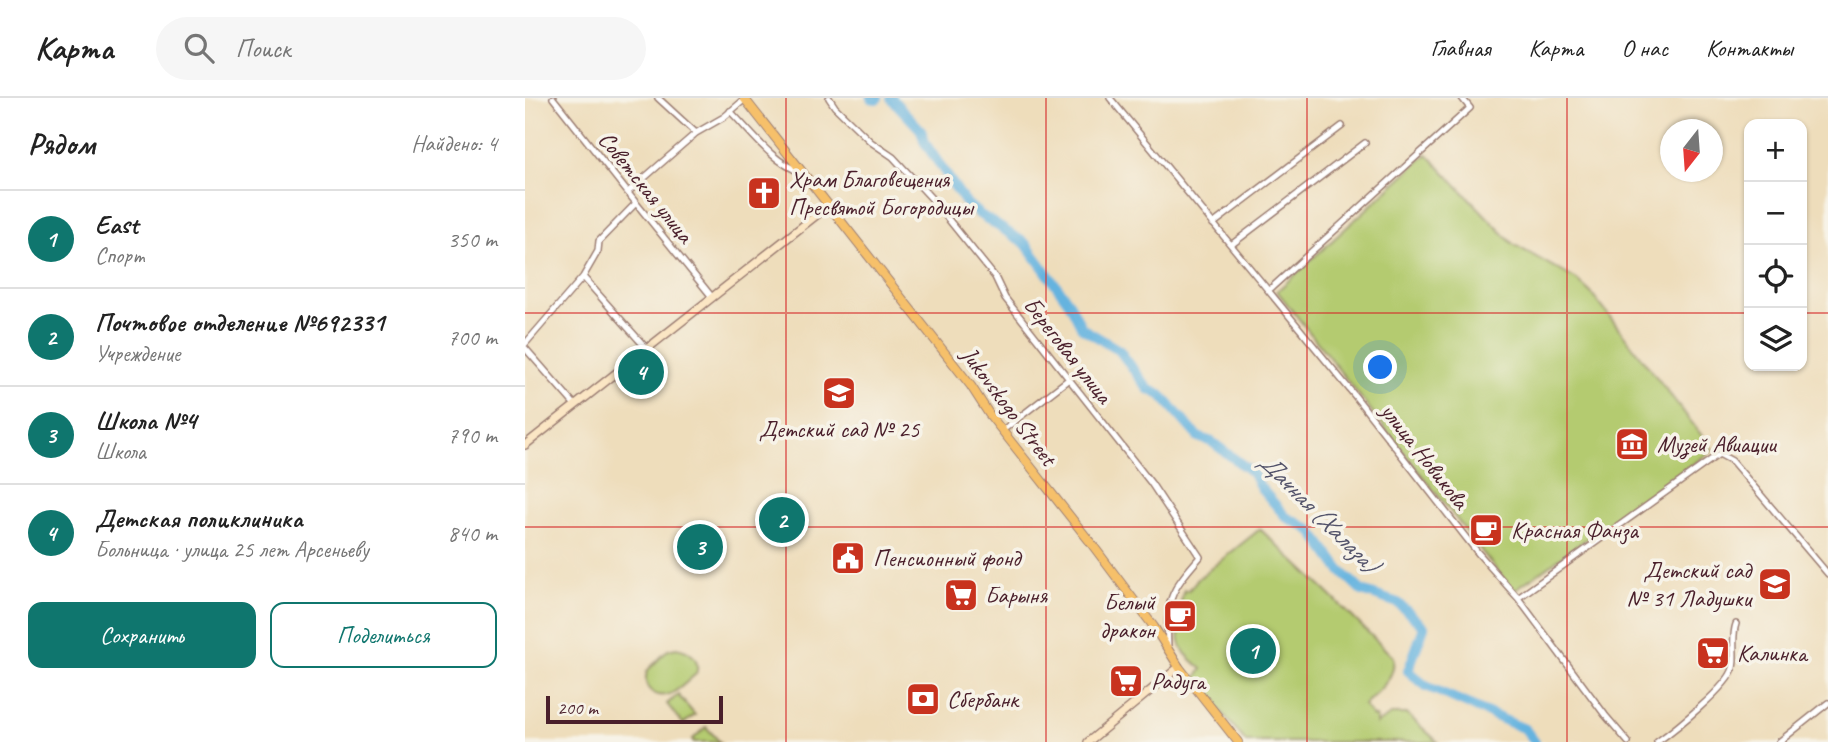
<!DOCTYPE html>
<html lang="ru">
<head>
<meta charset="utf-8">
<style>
	body { margin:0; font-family:Caveat,sans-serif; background:#f6f6f6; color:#222 }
	.controls { position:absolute; right:21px; top:21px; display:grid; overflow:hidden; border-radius:14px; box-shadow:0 2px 5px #0004 }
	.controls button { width:63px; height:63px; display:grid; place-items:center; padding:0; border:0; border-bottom:2px solid #e0e0e0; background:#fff; color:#222; font:35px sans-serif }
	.compass { position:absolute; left:1135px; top:21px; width:63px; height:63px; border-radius:50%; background:#fff; box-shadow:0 2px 5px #0004; rotate:197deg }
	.scale { position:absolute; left:21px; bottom:18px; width:177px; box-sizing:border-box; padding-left:7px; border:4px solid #4a1f2b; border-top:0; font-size:19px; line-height:24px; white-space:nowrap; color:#4a1f2b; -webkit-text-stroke:5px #f7f3e8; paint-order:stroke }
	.you { position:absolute; left:856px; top:270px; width:24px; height:24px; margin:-18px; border:5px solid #fff; border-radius:50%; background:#1a73e8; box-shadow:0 0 0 10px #1a73e833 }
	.badge { display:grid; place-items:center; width:46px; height:46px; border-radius:50%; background:#0f766e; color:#fff; font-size:23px; font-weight:700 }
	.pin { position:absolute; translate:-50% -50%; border:4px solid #fff; box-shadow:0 2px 7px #0006 }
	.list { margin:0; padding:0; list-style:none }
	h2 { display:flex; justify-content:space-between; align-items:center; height:91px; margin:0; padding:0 28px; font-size:30px }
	h2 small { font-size:23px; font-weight:400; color:#767676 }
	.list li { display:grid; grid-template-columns:46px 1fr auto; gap:21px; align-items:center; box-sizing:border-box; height:98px; padding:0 28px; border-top:2px solid #e0e0e0 }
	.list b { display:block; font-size:26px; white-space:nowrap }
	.list p { margin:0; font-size:23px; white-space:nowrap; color:#767676 }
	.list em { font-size:23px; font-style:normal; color:#767676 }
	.actions { display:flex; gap:14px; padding:21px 28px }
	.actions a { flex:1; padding:16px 0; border:2px solid #0f766e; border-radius:14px; text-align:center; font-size:24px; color:#0f766e }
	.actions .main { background:#0f766e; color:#fff }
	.icon { flex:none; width:38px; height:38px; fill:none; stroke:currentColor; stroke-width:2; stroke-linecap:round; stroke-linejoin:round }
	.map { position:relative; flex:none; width:1303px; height:644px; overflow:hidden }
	header { display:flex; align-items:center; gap:42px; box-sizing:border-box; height:98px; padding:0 35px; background:#fff; border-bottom:2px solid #e0e0e0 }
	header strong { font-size:33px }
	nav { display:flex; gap:38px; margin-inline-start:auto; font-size:24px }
	.search { width:490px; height:63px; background:#f6f6f6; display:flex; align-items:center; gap:18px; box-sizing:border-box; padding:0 24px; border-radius:38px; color:#767676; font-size:26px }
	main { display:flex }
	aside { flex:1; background:#fff }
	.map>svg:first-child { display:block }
</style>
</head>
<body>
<header>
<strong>Карта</strong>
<div class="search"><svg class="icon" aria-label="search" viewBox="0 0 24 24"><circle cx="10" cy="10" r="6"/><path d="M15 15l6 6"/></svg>Поиск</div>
<nav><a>Главная</a><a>Карта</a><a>О нас</a><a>Контакты</a></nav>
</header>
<main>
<aside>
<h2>Рядом<small>Найдено: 4</small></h2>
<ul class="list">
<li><span class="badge">1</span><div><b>East</b><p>Спорт</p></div><em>350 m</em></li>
<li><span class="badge">2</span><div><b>Почтовое отделение №692331</b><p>Учреждение</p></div><em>700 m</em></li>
<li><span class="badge">3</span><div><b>Школа №4</b><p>Школа</p></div><em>790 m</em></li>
<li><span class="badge">4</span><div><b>Детская поликлиника</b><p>Больница · улица 25 лет Арсеньеву</p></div><em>840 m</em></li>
</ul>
<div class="actions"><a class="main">Сохранить</a><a>Поделиться</a></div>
</aside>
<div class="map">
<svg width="1303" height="644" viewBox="0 0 1303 644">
	<rect width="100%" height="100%" fill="#f7f3e8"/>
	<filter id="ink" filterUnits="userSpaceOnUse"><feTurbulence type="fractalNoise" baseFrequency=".0143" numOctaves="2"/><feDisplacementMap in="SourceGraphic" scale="14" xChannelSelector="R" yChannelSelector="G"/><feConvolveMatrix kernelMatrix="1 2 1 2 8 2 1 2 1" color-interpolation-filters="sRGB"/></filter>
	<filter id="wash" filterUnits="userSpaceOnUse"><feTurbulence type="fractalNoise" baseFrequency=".00686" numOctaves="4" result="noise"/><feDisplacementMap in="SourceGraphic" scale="28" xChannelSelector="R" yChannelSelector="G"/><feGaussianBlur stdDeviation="1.57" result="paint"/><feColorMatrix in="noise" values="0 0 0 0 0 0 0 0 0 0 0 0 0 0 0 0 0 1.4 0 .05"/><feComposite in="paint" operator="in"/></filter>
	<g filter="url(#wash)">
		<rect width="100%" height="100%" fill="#edb"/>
		<path fill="#b4cb70" stroke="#7f754e" stroke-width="2" d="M902,56L988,146L1052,182L1067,196L1188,352L988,493L752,193Z
			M735,431L803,495L868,559C872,580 852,594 839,607L848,619H851V626L868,616H882L913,644H721L670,581L677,571C671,566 665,561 660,555C648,538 654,510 659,492L663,493L674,480Z
			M151,550C165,552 176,561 171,576C160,585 143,606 127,594C120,589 120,581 122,573L143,552Z
			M153,597L170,617L158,626L142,606Z
			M181,629L195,644H169L167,642Z"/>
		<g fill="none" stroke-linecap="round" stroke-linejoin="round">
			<path stroke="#65b3df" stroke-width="10" d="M346,0L351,1L353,0
				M366,0L396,32L400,45L440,104L454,116L500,145L545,206L557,230L594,252L623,291L636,297L673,339L687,344L727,374L736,390L761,419L786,432L815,472L837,493L873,505L899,529L883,573L901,588L1000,631L1010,644"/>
		</g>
	</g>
	<g filter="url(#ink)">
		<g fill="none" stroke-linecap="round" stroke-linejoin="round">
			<g stroke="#9c7e73" stroke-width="8">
				<path id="minor" d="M28,0L111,105L187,199
					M133,0L171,35
					M304,0L310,9L346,44L368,59L407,101L470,179L480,200L626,385L675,459C644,494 641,502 643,550
					M585,0L830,298L953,455L993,500L1080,617L1103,644
					M205,13C226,34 248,65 276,74
					M103,94L171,35L199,19L220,1
					M688,126L817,28
					M706,147L840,45
					M58,179L122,251
					M744,192L945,10L937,0
					M0,246L58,179L73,153L74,143L111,105
					M0,250L50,307
					M478,332L544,281
					M993,500L1194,356L1207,363L1303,476
					M1132,644C1149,632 1204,588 1208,570C1211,557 1206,540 1211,526
					M1254,644L1303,605"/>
			</g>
			<g stroke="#9c7e73" stroke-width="10">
				<path id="secondary" d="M0,347L303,108
					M563,644L654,569"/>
			</g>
			<g stroke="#9c7e73" stroke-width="10">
				<path id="primary" d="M219,0L446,288L464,316L566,445L629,529L654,569L713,644"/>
			</g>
			<use href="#minor" stroke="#fff" stroke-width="5"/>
			<use href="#secondary" stroke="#fbe6c4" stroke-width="7"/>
			<use href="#primary" stroke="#f6c06b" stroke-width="8"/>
		</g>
	</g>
	<path fill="none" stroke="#d62828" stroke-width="2" stroke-opacity="0.55" d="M261,0V644M521,0V644M782,0V644M1042,0V644M0,215H1224M1277,215H1303M0,429H1303"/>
	<defs>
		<g id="church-square" transform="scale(1.75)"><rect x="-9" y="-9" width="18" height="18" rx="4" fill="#c8321e" stroke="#f7f3e8"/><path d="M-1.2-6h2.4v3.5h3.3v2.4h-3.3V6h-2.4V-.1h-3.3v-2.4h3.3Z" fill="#fff"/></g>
		<g id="school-square" transform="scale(1.75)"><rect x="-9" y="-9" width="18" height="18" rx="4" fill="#c8321e" stroke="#f7f3e8"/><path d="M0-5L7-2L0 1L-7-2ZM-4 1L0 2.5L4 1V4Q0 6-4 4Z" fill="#fff"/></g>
		<g id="museum-square" transform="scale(1.75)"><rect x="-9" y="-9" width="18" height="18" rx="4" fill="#c8321e" stroke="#f7f3e8"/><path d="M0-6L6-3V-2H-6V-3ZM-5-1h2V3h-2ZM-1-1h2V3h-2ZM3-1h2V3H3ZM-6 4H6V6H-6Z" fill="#fff"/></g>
		<g id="cafe-square" transform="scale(1.75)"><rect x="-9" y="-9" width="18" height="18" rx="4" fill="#c8321e" stroke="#f7f3e8"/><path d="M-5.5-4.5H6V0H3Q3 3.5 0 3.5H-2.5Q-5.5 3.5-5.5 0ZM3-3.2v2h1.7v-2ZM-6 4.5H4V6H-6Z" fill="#fff"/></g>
		<g id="civic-square" transform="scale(1.75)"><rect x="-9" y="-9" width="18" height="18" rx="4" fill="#c8321e" stroke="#f7f3e8"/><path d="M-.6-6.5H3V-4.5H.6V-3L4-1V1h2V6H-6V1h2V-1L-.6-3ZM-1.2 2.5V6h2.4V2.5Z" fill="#fff"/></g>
		<g id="supermarket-square" transform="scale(1.75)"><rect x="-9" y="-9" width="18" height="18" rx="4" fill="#c8321e" stroke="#f7f3e8"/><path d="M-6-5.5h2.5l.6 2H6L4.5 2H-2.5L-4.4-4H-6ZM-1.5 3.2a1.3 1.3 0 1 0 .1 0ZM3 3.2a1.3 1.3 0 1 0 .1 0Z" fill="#fff"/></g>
		<g id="bank-square" transform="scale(1.75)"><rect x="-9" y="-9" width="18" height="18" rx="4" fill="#c8321e" stroke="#f7f3e8"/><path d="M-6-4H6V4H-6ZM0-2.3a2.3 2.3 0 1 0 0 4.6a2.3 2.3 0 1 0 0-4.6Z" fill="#fff"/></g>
	</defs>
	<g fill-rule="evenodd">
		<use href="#church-square" x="239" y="95"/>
		<use href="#school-square" x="314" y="295"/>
		<use href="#museum-square" x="1107" y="346"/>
		<use href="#cafe-square" x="961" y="432"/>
		<use href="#civic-square" x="323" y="460"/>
		<use href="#school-square" x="1250" y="486"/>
		<use href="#supermarket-square" x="436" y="497"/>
		<use href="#cafe-square" x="655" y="518"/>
		<use href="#supermarket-square" x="1188" y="555"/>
		<use href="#supermarket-square" x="601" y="583"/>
		<use href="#bank-square" x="398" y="601"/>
	</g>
	<g text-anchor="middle" stroke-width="7" stroke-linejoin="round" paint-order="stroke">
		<g font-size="24" fill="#4a1f2b" stroke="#f7f3e8" text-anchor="start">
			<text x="264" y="89">Храм Благовещения<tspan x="264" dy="28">Пресвятой Богородицы</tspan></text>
			<text x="314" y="339" text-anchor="middle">Детский сад № 25</text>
			<text x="1132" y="354">Музей Авиации</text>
			<text x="986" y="440">Красная Фанза</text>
			<text x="348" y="468">Пенсионный фонд</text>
			<text x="1226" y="480" text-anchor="end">Детский сад<tspan x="1226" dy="28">№ 31 Ладушки</tspan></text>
			<text x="460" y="505">Барыня</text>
			<text x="630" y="512" text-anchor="end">Белый<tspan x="630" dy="28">дракон</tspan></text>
			<text x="1212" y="563">Калинка</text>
			<text x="626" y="591">Радуга</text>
			<text x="422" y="609">Сбербанк</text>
		</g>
		<g font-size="24" fill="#4a1f2b" stroke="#f7f3e8">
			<text transform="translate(121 89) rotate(51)" y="8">Советская улица</text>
			<text transform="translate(543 252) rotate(52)" y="8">Береговая улица</text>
			<text transform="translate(484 308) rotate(53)" y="8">Jukovskogo Street</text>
			<text transform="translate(900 358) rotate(52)" y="8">улица Новикова</text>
		</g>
		<g font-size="26" font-style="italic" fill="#53536a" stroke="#f7f3e8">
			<text transform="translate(794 414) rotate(45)" y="9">Дачная (Халаза)</text>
		</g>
	</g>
</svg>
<div class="controls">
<button>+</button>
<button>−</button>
<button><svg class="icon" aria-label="locate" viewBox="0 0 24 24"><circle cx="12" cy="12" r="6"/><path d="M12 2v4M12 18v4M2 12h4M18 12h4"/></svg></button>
<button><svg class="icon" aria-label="layers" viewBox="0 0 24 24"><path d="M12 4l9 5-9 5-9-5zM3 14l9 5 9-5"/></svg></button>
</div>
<svg class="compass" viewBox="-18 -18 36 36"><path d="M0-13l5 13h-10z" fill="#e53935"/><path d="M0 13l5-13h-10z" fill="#767676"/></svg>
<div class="scale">200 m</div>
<div class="you"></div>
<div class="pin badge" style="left:728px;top:553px">1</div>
<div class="pin badge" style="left:257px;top:422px">2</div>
<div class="pin badge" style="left:175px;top:449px">3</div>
<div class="pin badge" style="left:116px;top:274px">4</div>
</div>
</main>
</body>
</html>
